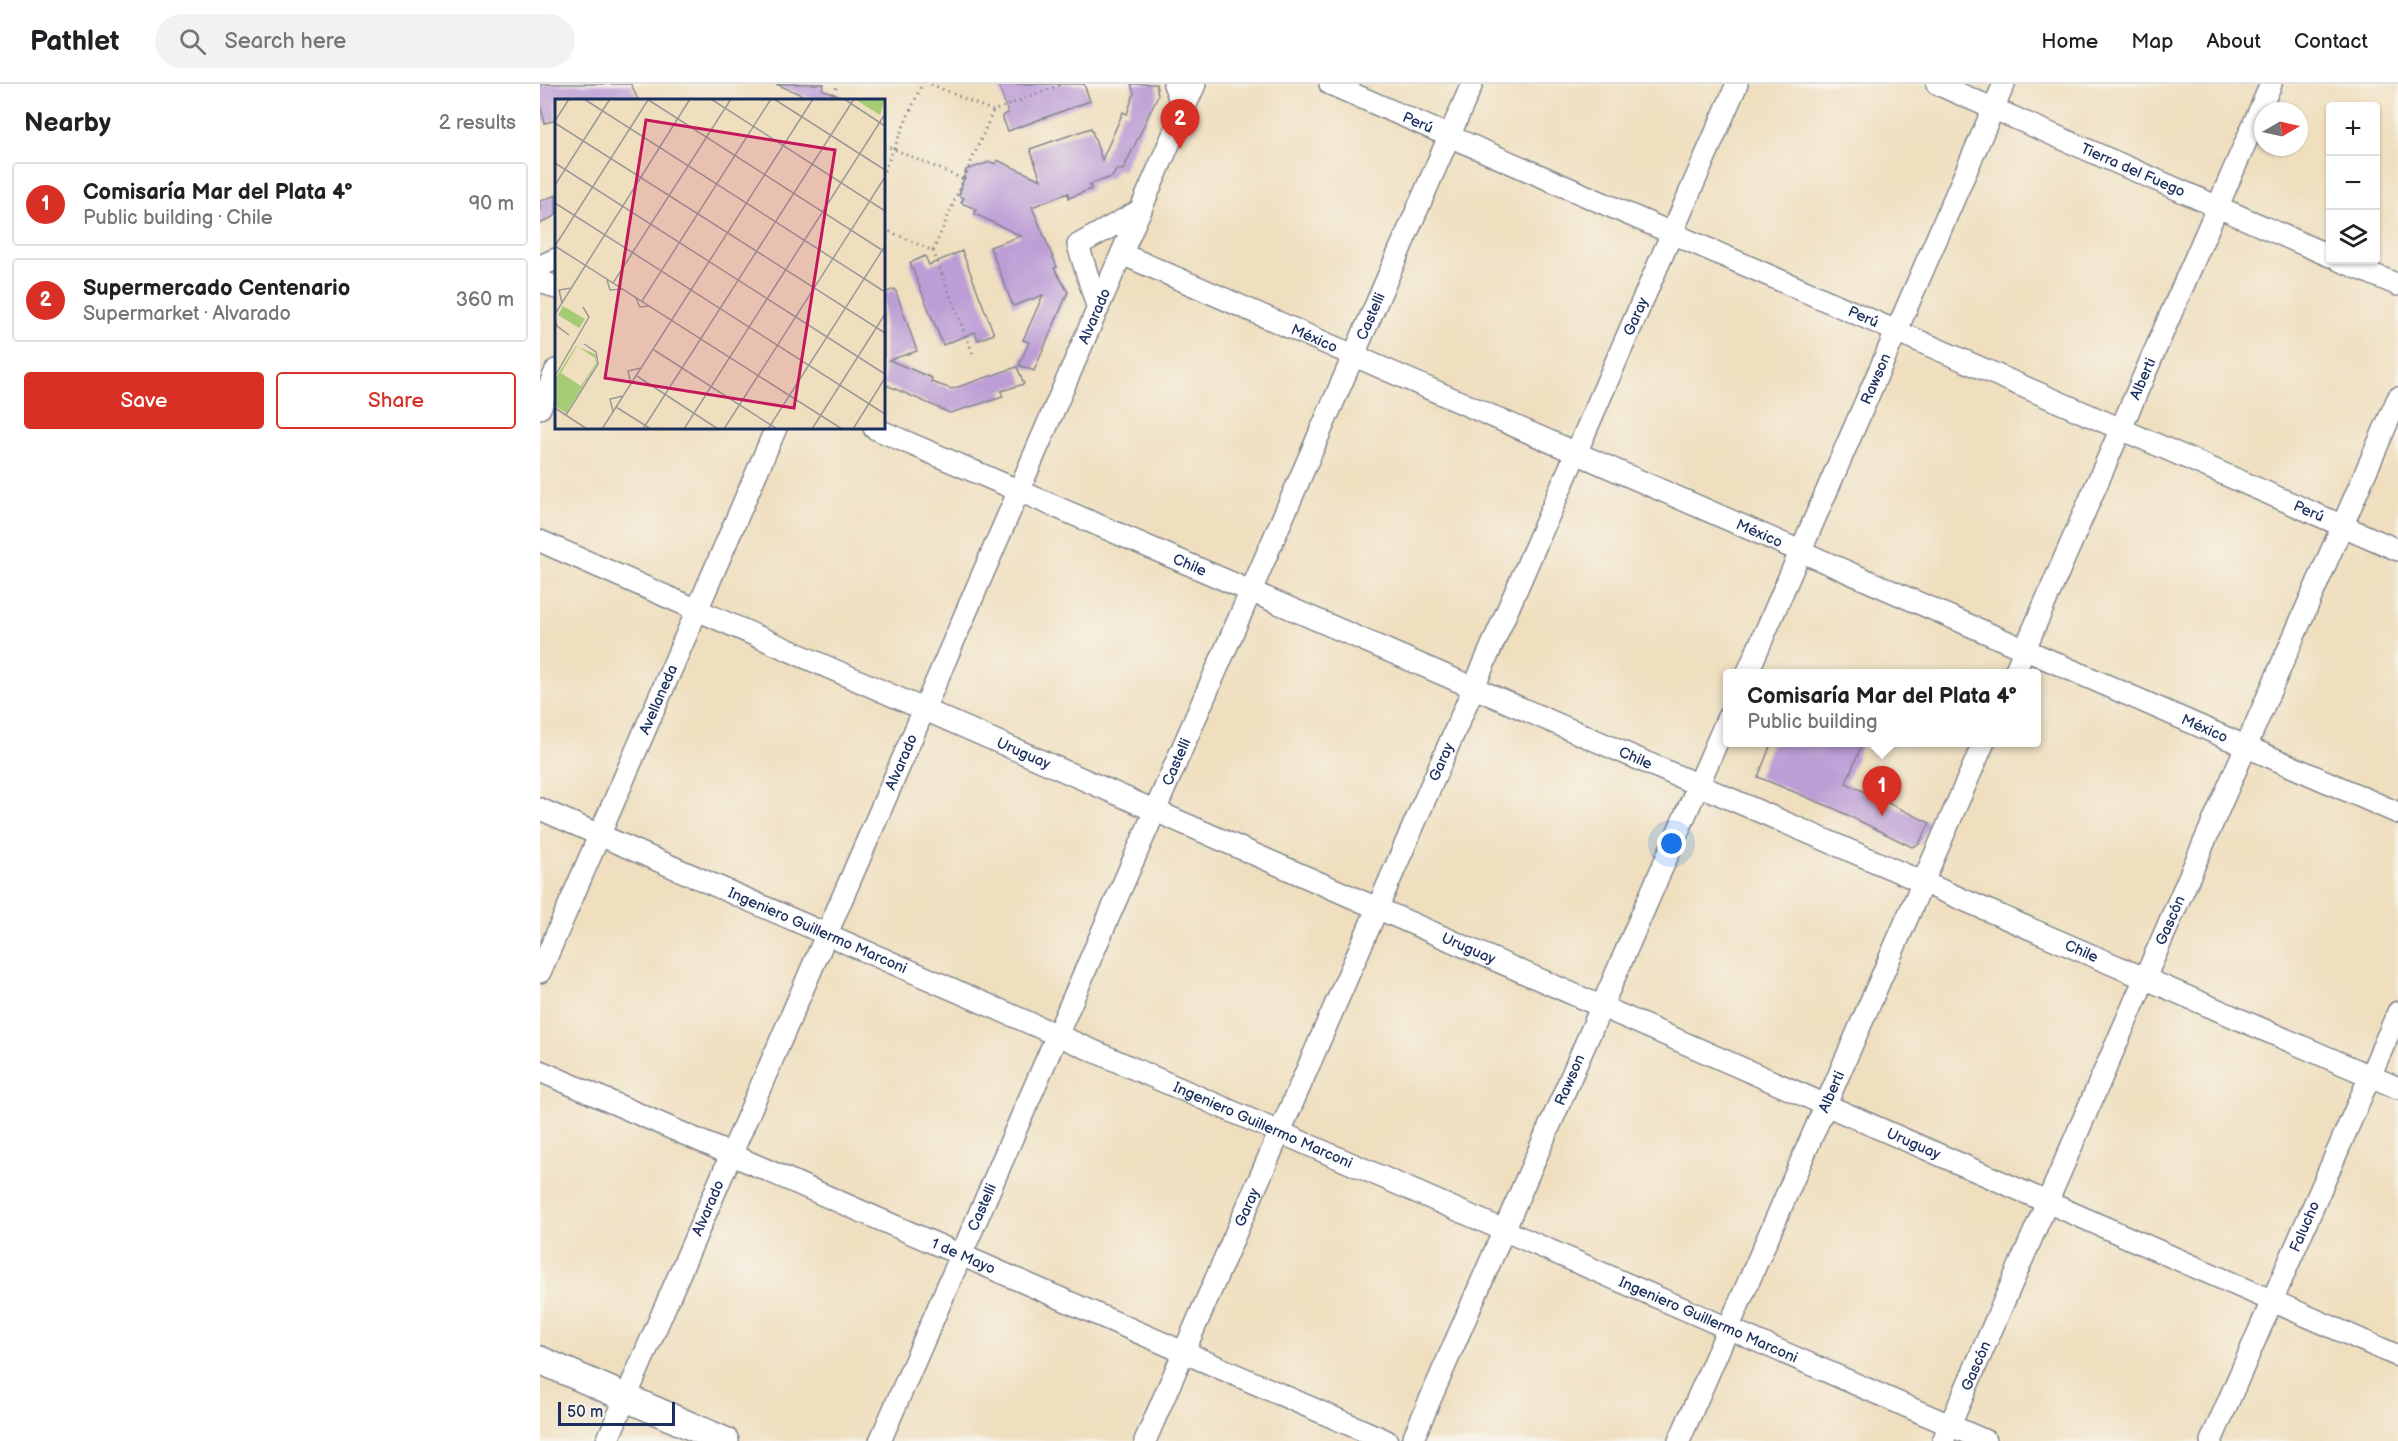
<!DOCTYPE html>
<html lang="en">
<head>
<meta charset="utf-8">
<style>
	body { margin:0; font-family:"Balsamiq Sans",sans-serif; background:#f2f2f2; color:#202124 }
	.controls { position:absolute; right:18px; top:18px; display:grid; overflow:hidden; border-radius:6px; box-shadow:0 2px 4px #0004 }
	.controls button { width:54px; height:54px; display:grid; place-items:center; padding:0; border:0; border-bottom:2px solid #e0e0e0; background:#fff; color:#202124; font:30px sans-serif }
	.compass { position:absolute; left:1714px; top:18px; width:54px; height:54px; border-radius:50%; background:#fff; box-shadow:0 2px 4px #0004; rotate:81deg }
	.scale { position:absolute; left:18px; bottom:15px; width:117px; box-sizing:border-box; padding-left:6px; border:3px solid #1b2f5e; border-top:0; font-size:16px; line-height:21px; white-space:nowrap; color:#1b2f5e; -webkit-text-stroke:4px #f7f3e8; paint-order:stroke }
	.you { position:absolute; left:1132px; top:760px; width:21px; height:21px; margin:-15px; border:4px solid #fff; border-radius:50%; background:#1a73e8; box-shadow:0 0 0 9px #1a73e833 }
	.badge { display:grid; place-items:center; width:39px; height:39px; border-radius:50%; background:#d93025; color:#fff; font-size:20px; font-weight:700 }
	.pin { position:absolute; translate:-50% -50px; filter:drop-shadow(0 2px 3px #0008) }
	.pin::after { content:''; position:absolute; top:32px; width:21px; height:18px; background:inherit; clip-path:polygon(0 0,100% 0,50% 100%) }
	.popup { position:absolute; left:1183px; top:585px; width:318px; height:78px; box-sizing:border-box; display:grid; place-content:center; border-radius:6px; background:#fff; filter:drop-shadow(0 2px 4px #0005); font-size:20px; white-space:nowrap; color:#757577 }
	.popup b { font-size:22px; color:#202124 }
	.popup::after { content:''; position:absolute; left:50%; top:100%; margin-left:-12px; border:12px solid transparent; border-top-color:#fff }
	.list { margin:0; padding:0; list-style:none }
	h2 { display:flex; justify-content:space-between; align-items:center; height:78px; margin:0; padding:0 24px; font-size:26px }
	h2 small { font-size:20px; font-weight:400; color:#757577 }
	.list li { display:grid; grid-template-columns:39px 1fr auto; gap:18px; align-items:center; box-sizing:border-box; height:84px; margin:0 12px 12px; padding:0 12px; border:2px solid #e0e0e0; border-radius:6px }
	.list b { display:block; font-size:22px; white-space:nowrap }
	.list p { margin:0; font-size:20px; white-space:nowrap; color:#757577 }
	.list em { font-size:20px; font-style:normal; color:#757577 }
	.actions { display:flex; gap:12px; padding:18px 24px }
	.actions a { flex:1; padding:14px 0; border:2px solid #d93025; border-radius:6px; text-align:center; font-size:21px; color:#d93025 }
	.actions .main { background:#d93025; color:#fff }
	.icon { flex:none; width:33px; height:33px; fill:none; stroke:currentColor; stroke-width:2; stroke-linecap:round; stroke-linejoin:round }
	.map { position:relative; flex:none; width:1858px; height:1357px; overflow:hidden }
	header { display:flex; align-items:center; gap:36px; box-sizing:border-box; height:84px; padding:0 30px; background:#fff; border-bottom:2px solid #e0e0e0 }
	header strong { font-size:28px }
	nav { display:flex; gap:33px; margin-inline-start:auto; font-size:21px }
	.search { width:420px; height:54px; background:#f2f2f2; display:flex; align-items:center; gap:15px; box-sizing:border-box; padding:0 21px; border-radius:33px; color:#757577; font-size:22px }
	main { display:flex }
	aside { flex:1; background:#fff }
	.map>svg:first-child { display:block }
</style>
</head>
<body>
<header>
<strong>Pathlet</strong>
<div class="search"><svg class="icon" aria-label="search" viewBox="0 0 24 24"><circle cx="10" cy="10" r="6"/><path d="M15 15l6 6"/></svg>Search here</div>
<nav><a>Home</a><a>Map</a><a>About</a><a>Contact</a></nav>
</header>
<main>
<aside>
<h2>Nearby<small>2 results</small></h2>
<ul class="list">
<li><span class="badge">1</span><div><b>Comisaría Mar del Plata 4°</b><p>Public building · Chile</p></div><em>90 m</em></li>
<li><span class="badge">2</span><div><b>Supermercado Centenario</b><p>Supermarket · Alvarado</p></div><em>360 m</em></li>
</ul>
<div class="actions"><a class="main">Save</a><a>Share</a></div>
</aside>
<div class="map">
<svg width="1858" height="1357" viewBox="0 0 1858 1357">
	<rect width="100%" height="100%" fill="#f7f3e8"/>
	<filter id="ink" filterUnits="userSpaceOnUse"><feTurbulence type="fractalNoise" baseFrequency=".0167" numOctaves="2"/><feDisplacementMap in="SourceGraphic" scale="12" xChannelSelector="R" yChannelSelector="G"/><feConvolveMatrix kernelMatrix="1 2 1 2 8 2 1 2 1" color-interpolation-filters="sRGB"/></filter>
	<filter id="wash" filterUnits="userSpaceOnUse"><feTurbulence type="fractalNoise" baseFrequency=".008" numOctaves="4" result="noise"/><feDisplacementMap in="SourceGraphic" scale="24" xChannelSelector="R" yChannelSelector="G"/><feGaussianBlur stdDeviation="1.35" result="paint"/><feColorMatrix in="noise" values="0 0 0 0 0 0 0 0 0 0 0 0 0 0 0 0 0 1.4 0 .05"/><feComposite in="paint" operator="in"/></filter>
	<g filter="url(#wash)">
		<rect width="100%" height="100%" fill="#efdfbf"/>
		<g id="blocks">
			<path fill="#bc9dd6" d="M0,0H91L98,16H16V36L5,39L0,21Z
				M236,0H284L282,5L308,16H274Z
				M458,0H544L550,17L468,47L462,32L468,29Z
				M591,0H616L618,11L583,86L577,85L572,93L550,100L551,105L529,114L528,109L492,123L517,183L514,184L528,208L494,287L479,281L489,258L483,256L503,211L473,222L450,163L481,152L435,130L436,125L421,119L424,114L419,112L426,86L450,78L456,80L457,76L501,96L490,65L551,44L562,76L583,28L587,30L594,9Z
				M16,111V131L0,140V117Z
				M422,167L454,250L438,256L435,248L403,261L370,179L385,172L389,181Z
				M355,205L377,267L349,276L392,294L391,298L412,305L477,283L484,300L461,307L463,313L410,329L344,300V209Z
				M1232,658H1323L1306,699L1390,739L1379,760L1372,763L1295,725L1218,693Z"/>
		</g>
	</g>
	<g filter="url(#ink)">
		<use href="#blocks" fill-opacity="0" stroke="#85878e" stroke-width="1.5"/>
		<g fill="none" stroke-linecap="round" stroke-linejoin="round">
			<g stroke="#85878e" stroke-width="24">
				<g id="minor">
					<path d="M634,0L644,26"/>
					<path id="s1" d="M790,0L1858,466"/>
					<path id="s2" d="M1397,0L1790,172"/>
					<path id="s3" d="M582,170L1858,729"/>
					<path d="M1799,176L1858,201"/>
					<path d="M0,182L16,175"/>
					<path d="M0,196L16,204"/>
					<path d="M558,225L538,161L601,126"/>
					<path d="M0,324L16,286"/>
					<path id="s4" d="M334,344L1858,1004"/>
					<path id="s5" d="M0,457L1858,1272"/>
					<path id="s6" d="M1207,590L1464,0"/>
					<path id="s7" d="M1474,590L1731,0"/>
					<path id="s8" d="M0,725L1446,1357"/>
					<path id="s9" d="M0,888L236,344"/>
					<path id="s10" d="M0,987L847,1357"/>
					<path id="s11" d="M67,1357L655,0"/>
					<path id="s12" d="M340,1357L932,0"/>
					<path id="s13" d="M605,1357L1197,0"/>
					<path id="s14" d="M872,1357L1188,633"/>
					<path id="s15" d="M1139,1357L1444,658"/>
					<path id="s16" d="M1403,1357L1858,314"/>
					<path id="s17" d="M1671,1357L1858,928"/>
				</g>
			</g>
			<g stroke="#85878e" stroke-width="30">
				<path id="major" d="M0,1276L185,1357"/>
			</g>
			<path stroke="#85878e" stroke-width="3" stroke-dasharray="1.5 4.5" stroke-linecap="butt" d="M391,0L453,27
				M291,16L298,0
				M344,61L423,95
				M344,87L382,0
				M344,145L393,167L453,27L522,0
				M393,167L433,270"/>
			<use href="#minor" stroke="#fff" stroke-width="21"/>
			<use href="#major" stroke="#fff" stroke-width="27"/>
		</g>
	</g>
	<g text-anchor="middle" stroke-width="6" stroke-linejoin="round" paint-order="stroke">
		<g font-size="15" fill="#1b2f5e" stroke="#f7f3e8">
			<text dy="5" stroke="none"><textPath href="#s1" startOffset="96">Perú</textPath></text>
			<text dy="5" stroke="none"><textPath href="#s2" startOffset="214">Tierra del Fuego</textPath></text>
			<text dy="5" stroke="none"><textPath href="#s11" startOffset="1226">Alvarado</textPath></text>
			<text dy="5" stroke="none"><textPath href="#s12" startOffset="1227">Castelli</textPath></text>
			<text dy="5" stroke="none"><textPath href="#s13" startOffset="1227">Garay</textPath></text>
			<text dy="5" stroke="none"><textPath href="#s1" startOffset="582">Perú</textPath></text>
			<text dy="5" stroke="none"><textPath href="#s3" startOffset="210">México</textPath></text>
			<text dy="5" stroke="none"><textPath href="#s6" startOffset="322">Rawson</textPath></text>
			<text dy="5" stroke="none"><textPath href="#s7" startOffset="322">Alberti</textPath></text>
			<text dy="5" stroke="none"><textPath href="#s1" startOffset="1068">Perú</textPath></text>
			<text dy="5" stroke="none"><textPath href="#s3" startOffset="696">México</textPath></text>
			<text dy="5" stroke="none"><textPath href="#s4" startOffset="344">Chile</textPath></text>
			<text dy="5" stroke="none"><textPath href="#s9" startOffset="297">Avellaneda</textPath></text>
			<text dy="5" stroke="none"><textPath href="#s3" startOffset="1182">México</textPath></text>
			<text dy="5" stroke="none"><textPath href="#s5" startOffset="528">Uruguay</textPath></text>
			<text dy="5" stroke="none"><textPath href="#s4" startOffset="830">Chile</textPath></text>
			<text dy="5" stroke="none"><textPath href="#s11" startOffset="740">Alvarado</textPath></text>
			<text dy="5" stroke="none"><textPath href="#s12" startOffset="741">Castelli</textPath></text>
			<text dy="5" stroke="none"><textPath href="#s13" startOffset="741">Garay</textPath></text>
			<text dy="5" stroke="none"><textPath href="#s16" startOffset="568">Gascón</textPath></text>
			<text dy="5" stroke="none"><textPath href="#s8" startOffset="303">Ingeniero Guillermo Marconi</textPath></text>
			<text dy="5" stroke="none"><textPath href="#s5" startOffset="1014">Uruguay</textPath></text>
			<text dy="5" stroke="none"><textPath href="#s4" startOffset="1316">Chile</textPath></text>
			<text dy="5" stroke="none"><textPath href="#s14" startOffset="394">Rawson</textPath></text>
			<text dy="5" stroke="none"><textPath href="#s15" startOffset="381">Alberti</textPath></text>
			<text dy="5" stroke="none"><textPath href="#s8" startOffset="789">Ingeniero Guillermo Marconi</textPath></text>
			<text dy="5" stroke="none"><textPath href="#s5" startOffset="1500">Uruguay</textPath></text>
			<text dy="5" stroke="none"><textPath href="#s11" startOffset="254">Alvarado</textPath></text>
			<text dy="5" stroke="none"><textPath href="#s12" startOffset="255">Castelli</textPath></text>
			<text dy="5" stroke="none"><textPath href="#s13" startOffset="255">Garay</textPath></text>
			<text dy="5" stroke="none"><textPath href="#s17" startOffset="234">Falucho</textPath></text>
			<text dy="5" stroke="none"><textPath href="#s10" startOffset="462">1 de Mayo</textPath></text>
			<text dy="5" stroke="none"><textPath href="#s8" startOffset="1275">Ingeniero Guillermo Marconi</textPath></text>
			<text dy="5" stroke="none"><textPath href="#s16" startOffset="82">Gascón</textPath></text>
		</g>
	</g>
	<g transform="translate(15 15)">
		<rect width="330" height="330" fill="#efdfbf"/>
		<path d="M330,0L325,16L301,1V0ZM8,207L30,220L24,229L3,216ZM21,247L40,255L42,264L11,314L0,307V280ZM22,247L40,259L41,264L26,287L6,274Z" fill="#a6cb75" fill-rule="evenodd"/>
		<path fill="none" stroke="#9a9998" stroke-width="1.5" d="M29,0L330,193M92,0L330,153M156,0L330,112M219,0L330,71M289,0L330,27M0,22L14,0M0,24L330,234M0,64L330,275M0,86L55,0M0,104L330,315M0,147L287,330M0,147L93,1M52,181L55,191L68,190M58,184L176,0M81,199L85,208L94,207M87,202L216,0M7,204L4,191L16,189M0,215L135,0M0,220L2,227L14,236M99,251L222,330M0,277L34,218L28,208M82,277L163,330M76,285L73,272L86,269M61,308L96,330M0,309L32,330M58,312L55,300L68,297M11,316L43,265L41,253L29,245M47,330L258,0M88,330L299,0M129,330L330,15M169,330L330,78M213,330L330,147M257,330L330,215M298,330L330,279"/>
		<path fill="#c2185b" fill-opacity="0.15" stroke="#c2185b" stroke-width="3" d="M91,21L280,51L239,309L50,279Z"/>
		<rect width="330" height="330" fill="none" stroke="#1b2f5e" stroke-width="3"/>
	</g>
</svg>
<div class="controls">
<button>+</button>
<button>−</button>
<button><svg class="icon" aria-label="layers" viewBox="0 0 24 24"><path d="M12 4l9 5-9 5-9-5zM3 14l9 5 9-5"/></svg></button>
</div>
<svg class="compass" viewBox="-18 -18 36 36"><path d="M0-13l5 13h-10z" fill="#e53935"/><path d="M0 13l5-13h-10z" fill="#757577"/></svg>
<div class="scale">50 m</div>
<div class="you"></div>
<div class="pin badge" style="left:1342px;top:732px">1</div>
<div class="popup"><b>Comisaría Mar del Plata 4°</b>Public building</div>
<div class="pin badge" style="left:640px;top:65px">2</div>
</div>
</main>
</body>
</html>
